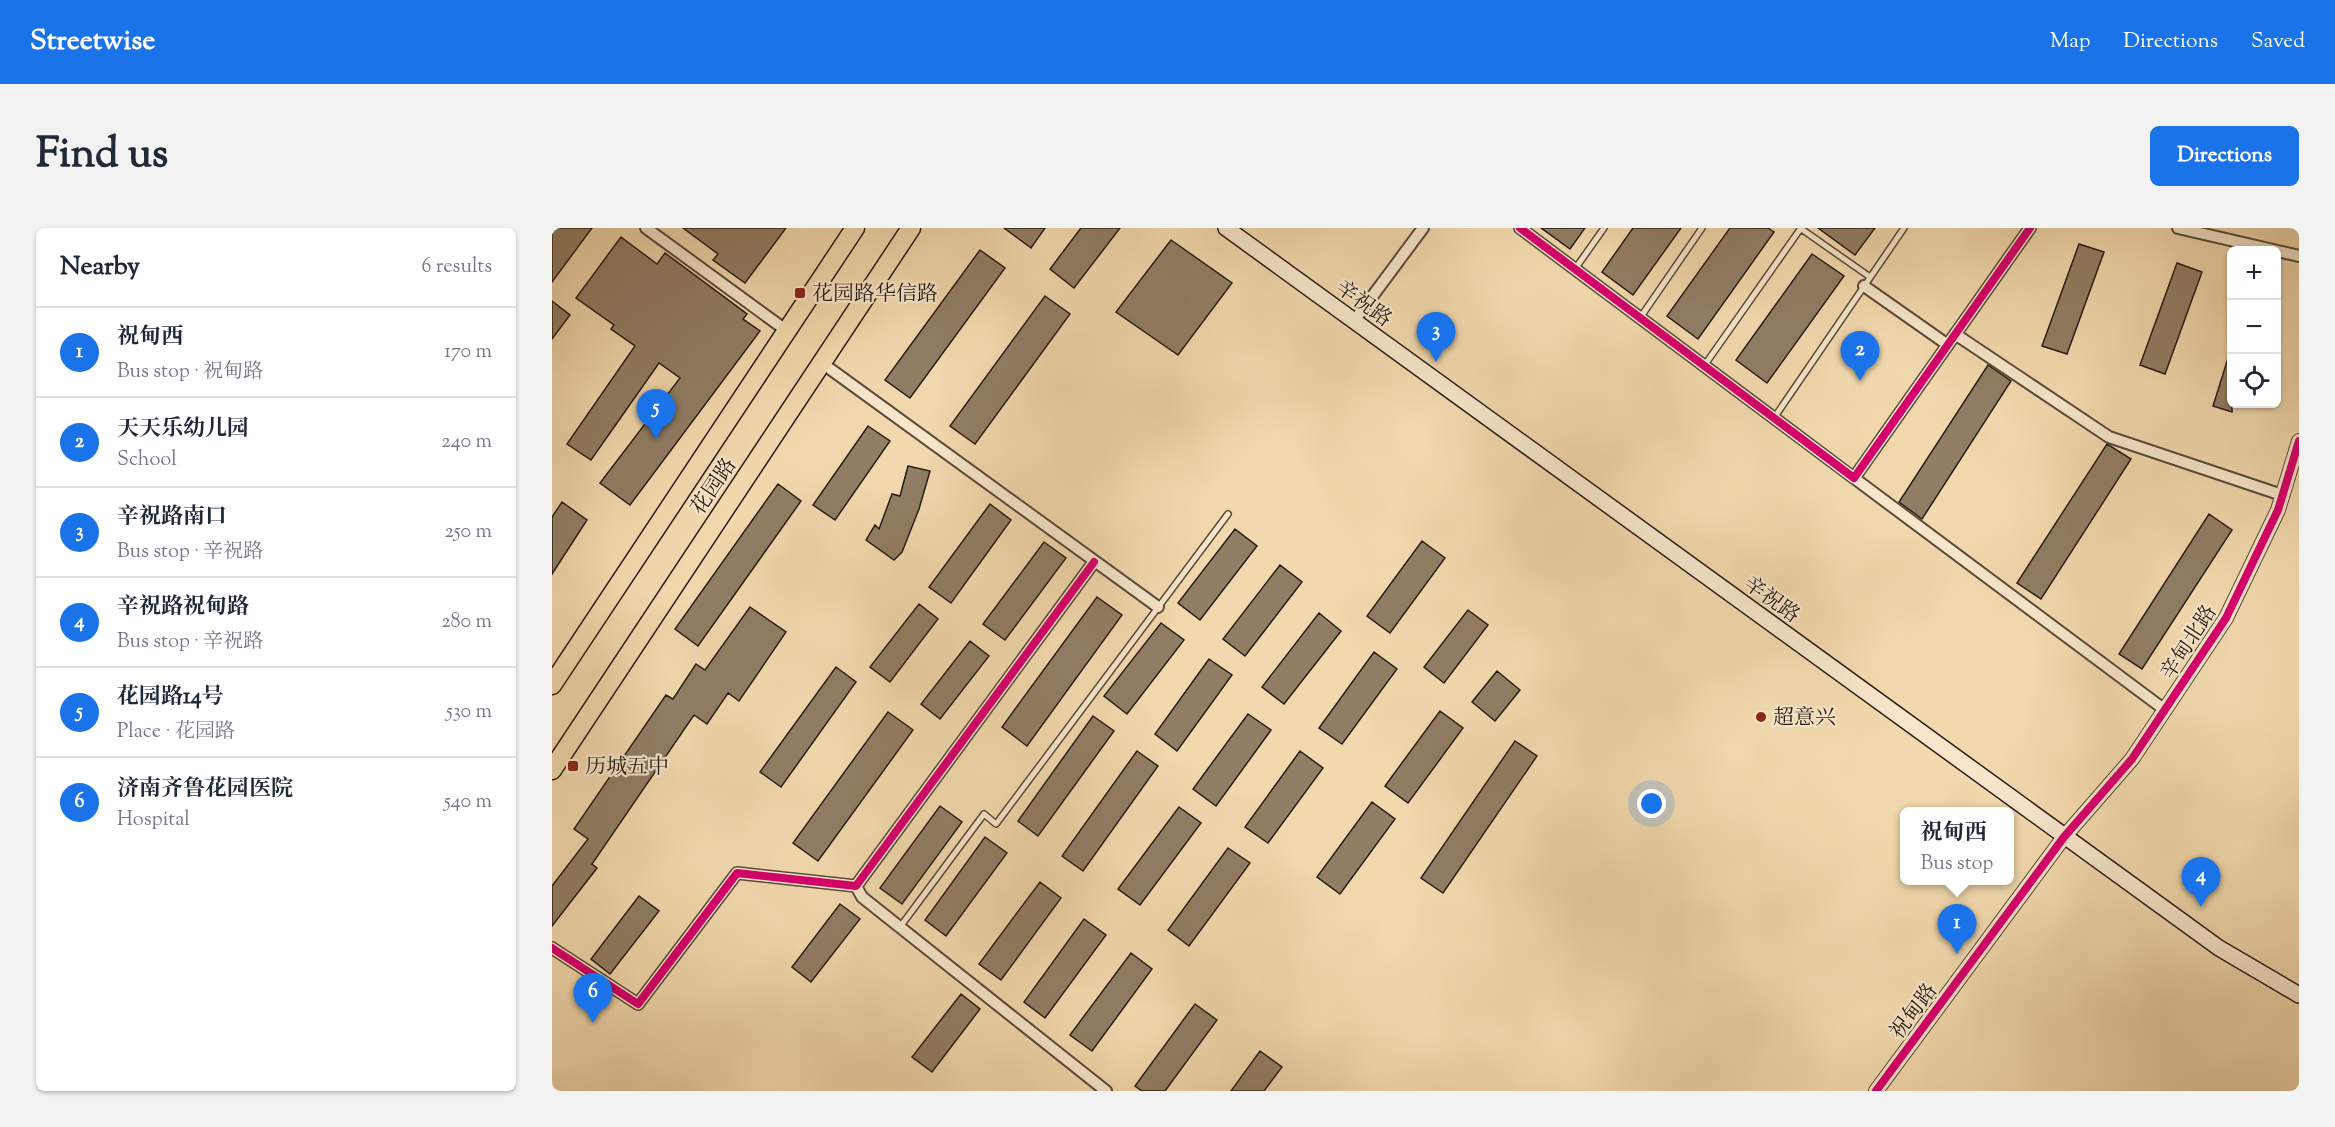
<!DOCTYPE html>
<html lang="en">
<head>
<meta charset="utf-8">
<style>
	body { margin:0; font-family:"Sorts Mill Goudy","Noto Serif SC",serif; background:#f2f2f3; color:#1f2937 }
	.controls { position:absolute; right:18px; top:18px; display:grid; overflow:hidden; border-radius:9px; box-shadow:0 2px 4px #0004 }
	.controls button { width:54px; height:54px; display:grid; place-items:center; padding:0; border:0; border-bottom:2px solid #e0e1e3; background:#fff; color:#1f2937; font:30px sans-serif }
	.you { position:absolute; left:1100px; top:576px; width:21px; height:21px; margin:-15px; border:4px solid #fff; border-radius:50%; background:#1a73e8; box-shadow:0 0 0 9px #1a73e833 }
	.badge { display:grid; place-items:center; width:39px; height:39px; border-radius:50%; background:#1a73e8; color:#fff; font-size:20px; font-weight:700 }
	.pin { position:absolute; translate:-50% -50px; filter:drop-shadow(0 2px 3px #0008) }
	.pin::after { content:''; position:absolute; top:32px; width:21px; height:18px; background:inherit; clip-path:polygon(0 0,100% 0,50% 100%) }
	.popup { position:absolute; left:1348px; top:579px; width:114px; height:78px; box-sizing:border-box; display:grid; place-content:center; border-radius:9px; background:#fff; filter:drop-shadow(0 2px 4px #0005); font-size:20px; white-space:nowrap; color:#747a83 }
	.popup b { font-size:22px; color:#1f2937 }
	.popup::after { content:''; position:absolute; left:50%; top:100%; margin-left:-12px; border:12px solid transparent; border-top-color:#fff }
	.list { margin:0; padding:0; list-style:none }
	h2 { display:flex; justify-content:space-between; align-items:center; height:78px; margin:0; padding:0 24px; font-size:26px }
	h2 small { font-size:20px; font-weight:400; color:#747a83 }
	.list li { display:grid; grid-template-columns:39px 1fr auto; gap:18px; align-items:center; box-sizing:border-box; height:90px; padding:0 24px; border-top:2px solid #e0e1e3 }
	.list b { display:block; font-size:22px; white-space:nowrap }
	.list p { margin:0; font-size:20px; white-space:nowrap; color:#747a83 }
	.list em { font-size:20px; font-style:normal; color:#747a83 }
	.icon { flex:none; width:33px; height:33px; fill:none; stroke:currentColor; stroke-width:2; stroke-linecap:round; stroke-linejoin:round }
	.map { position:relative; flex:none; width:1747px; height:863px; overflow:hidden; border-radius:9px }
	header { display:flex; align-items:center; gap:36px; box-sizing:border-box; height:84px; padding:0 30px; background:#1a73e8; color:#fff }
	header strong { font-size:28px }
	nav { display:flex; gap:33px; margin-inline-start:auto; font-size:21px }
	.intro { display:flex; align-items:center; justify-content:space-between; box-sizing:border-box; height:144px; padding:0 36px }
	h1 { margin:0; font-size:42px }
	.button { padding:15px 27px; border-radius:9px; background:#1a73e8; color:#fff; font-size:21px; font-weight:700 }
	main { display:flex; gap:36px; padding:0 36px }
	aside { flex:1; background:#fff; border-radius:9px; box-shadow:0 2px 4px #0004 }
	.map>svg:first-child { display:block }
</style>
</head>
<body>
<header>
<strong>Streetwise</strong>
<nav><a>Map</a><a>Directions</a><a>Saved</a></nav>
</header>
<div class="intro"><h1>Find us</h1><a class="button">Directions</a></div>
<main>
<aside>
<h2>Nearby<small>6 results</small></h2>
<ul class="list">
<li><span class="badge">1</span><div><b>祝甸西</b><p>Bus stop · 祝甸路</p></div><em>170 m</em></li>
<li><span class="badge">2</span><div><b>天天乐幼儿园</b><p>School</p></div><em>240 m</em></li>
<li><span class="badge">3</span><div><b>辛祝路南口</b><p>Bus stop · 辛祝路</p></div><em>250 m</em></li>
<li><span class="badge">4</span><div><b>辛祝路祝甸路</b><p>Bus stop · 辛祝路</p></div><em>280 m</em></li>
<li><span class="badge">5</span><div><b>花园路14号</b><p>Place · 花园路</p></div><em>530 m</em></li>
<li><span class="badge">6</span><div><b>济南齐鲁花园医院</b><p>Hospital</p></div><em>540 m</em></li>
</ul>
</aside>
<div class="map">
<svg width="1747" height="863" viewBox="0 0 1747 863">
	<rect width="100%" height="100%" fill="#f2d9ad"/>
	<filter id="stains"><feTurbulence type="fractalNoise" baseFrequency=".00333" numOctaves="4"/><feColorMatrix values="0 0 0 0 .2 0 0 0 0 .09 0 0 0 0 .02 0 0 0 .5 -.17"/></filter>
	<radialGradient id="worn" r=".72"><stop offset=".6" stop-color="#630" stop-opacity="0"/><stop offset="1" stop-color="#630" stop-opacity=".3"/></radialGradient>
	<path fill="#917e64" stroke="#271c14" stroke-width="1.5" d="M0,0H40L0,54Z
		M131,0H234L193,55L161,32L166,26Z
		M452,0H493L479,20Z
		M529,0H568L522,60L498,41Z
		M989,0H1033L1018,21Z
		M1081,0H1129L1081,67L1050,44Z
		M1178,0H1216L1222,4L1146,111L1115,88Z
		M1266,0H1323L1303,27Z
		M69,9L105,36L113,25L195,86L191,91L208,103L78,277L48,255L128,150L107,135L39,232L15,216L83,118L59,101L62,97L24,70Z
		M619,12L680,55L626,127L564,84Z
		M1527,16L1552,24L1515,126L1490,118Z
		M428,22L453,40L358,170L333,152Z
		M1260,26L1292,48L1215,155L1184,132Z
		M1625,35L1650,44L1613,146L1588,137Z
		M493,68L518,86L423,216L398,198Z
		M0,73L18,87L0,111Z
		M1677,127H1680V184L1661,178Z
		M1436,137L1459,153L1370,291L1347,274Z
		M316,198L338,213L283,292L261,277Z
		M1555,216L1579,231L1489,371L1465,355Z
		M356,238L378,243L367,281L350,324L342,332L314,312L323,297L327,301L340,266L348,268Z
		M226,256L249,273L146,418L123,401Z
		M10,274L35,292L0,346V289Z
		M438,276L459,292L399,375L377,359Z
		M1657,286L1680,302L1590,441L1567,426Z
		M683,301L705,318L648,392L626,375Z
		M870,313L893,330L838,405L815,388Z
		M492,314L514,330L453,412L431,396Z
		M728,337L750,354L693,428L671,411Z
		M545,369L570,387L475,518L450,499Z
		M367,376L386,391L338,454L318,439Z
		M198,379L234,404L187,473L176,465L155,496L142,487L40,636L45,640L0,698V658L36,611L22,601L114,467L121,471L144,436L153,442Z
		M916,382L936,397L892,455L872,439Z
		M767,385L789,403L732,476L710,459Z
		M609,395L632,412L575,486L552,468Z
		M418,413L437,428L388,491L369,476Z
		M822,424L845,441L790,516L767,500Z
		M657,431L680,447L625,523L603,506Z
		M284,439L304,454L229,559L208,544Z
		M945,443L968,462L943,493L920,474Z
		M888,483L911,500L856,575L833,558Z
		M336,484L361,502L266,633L241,615Z
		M696,486L719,502L664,578L641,561Z
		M541,488L562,503L486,608L466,593Z
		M963,513L985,528L891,665L869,650Z
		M585,523L606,538L531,643L510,628Z
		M748,523L771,540L716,615L693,599Z
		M820,574L843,591L788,666L765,649Z
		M388,578L410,594L350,676L328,660Z
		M627,579L649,595L588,677L566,661Z
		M433,609L455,625L394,708L373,692Z
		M676,620L698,635L637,718L616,702Z
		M488,654L509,670L449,752L427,736Z
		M87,668L107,683L58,746L39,731Z
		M288,676L308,691L259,754L240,739Z
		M532,691L554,707L493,790L472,774Z
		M579,725L600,741L540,823L518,807Z
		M409,766L428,781L380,844L360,829Z
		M643,776L665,792L613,863H590L583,858Z
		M708,823L730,839L712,863H679Z"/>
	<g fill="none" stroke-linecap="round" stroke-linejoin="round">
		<g stroke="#5a4b3a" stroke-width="8">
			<path id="service" d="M1248,0L1318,49
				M1023,41L1052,0
				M1088,90L1150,0
				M1152,138L1249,0
				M1222,190L1352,0
				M348,699L432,586L444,596L676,286"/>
		</g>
		<g stroke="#5a4b3a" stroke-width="14">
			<path id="minor" d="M94,0L235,103
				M968,0L1302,250L1478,0
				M1626,0L1747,28
				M1312,58L1396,117
				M802,93L871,0
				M1403,106L1557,209L1730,267
				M270,135L606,379
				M1302,250L1613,482
				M304,658L310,669L554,863
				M0,720L86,776L185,645L304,658L542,334"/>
		</g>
		<g stroke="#5a4b3a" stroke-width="16">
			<path id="tertiary" d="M1324,863L1512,609L1580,531L1674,390L1726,282L1747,213"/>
		</g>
		<g stroke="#271c14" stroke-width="18">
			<path id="secondary" d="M674,0L1667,720L1747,767"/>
		</g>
		<g stroke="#271c14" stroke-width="21">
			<path id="primary" d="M0,457L303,0
				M0,542L359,0"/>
		</g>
		<use href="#service" stroke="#f7e6ca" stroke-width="5"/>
		<use href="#minor" stroke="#f7e6ca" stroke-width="10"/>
		<use href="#tertiary" stroke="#f7e6ca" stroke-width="14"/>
		<use href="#secondary" stroke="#f7e6ca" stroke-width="15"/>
		<use href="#primary" stroke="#f2d9ad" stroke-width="18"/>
		<g stroke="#f7e6ca" stroke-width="11">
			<path id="cycleway" d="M968,0L1302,250L1478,0
				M0,720L86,776L185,645L304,658L542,334
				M1324,863L1512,609L1580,531L1674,390L1726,282L1747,213"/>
		</g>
		<use href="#cycleway" stroke="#d6006c" stroke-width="8"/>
	</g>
	<g fill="#8f2418" stroke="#f7e6ca" stroke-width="2">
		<rect x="242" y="59" width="12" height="12" rx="3"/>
		<circle cx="1209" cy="489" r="6"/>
		<rect x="15" y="532" width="12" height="12" rx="3"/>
	</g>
	<g text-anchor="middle" stroke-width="4.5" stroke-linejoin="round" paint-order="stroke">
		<g font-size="21" fill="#271c14" stroke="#f7e6ca" text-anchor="start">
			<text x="260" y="72">花园路华信路</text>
			<text x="1221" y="496">超意兴</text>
			<text x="33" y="545">历城五中</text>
		</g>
		<g font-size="21" fill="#271c14" stroke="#f7e6ca">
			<text transform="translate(812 75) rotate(36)" y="7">辛祝路</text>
			<text transform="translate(161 258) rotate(-56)" y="7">花园路</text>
			<text transform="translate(1220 371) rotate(36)" y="7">辛祝路</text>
			<text transform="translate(1636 414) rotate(-57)" y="7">辛甸北路</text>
			<text transform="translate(1361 783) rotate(-53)" y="7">祝甸路</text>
		</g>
	</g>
	<rect width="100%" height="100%" filter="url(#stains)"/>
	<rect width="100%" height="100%" fill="url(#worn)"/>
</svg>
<div class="controls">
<button>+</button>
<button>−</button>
<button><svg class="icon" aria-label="locate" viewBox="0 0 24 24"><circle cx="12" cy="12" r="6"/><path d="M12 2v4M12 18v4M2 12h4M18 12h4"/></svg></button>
</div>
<div class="you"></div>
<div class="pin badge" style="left:1405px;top:726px">1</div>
<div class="popup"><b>祝甸西</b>Bus stop</div>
<div class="pin badge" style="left:1308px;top:153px">2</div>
<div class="pin badge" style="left:884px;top:134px">3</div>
<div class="pin badge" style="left:1649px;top:679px">4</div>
<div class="pin badge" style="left:104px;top:211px">5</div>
<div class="pin badge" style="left:41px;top:795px">6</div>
</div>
</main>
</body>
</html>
